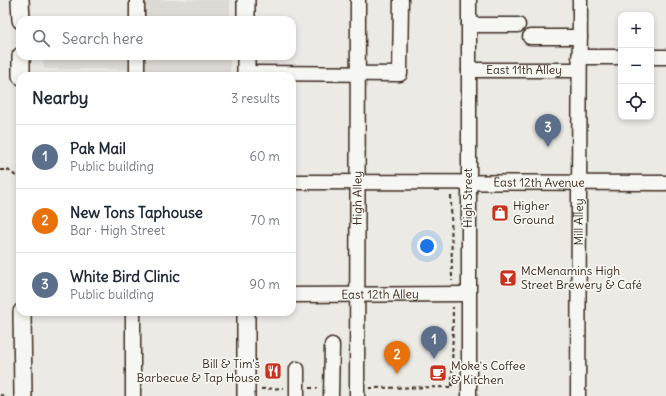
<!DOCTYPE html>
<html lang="en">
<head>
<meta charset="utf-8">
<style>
	body { margin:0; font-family:Delius,sans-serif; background:#f6f6f7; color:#1f2937 }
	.controls { position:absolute; right:12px; top:12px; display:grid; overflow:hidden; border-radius:8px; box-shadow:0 2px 6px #0003 }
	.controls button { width:36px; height:36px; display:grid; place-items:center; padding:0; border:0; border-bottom:1px solid #e0e1e3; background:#fff; color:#1f2937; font:20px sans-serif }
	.you { position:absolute; left:427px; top:246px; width:14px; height:14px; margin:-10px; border:3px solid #fff; border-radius:50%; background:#1a73e8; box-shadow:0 0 0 6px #1a73e833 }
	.badge { display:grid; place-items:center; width:26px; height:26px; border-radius:50%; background:#111827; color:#fff; font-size:13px; font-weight:700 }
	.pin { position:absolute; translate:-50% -33px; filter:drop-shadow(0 1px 2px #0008) }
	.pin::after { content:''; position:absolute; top:21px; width:14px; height:12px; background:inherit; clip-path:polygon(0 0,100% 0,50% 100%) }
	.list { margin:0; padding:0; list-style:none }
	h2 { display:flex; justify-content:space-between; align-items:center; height:52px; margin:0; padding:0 16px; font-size:17px }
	h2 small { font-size:13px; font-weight:400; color:#747a83 }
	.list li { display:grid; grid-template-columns:26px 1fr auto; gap:12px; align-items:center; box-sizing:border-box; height:64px; padding:0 16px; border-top:1px solid #e0e1e3 }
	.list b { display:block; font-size:15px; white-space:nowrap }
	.list p { margin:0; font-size:13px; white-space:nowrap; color:#747a83 }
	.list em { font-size:13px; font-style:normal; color:#747a83 }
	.icon { flex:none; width:22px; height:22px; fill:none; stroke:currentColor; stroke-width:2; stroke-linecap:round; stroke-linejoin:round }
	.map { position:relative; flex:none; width:666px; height:396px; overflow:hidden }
	.search { position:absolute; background:#fff; box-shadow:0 2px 6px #0003; left:16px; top:16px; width:280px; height:44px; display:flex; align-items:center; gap:10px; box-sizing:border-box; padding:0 14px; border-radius:12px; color:#747a83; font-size:15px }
	.panel { position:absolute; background:#fff; box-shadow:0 2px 6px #0003; left:16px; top:72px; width:280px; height:244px; border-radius:12px }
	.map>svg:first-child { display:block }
</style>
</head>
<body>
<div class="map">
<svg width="666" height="396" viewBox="0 0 666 396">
	<rect width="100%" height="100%" fill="#ebeae5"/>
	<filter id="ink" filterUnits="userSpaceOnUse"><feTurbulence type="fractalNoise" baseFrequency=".025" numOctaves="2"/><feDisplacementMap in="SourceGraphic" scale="8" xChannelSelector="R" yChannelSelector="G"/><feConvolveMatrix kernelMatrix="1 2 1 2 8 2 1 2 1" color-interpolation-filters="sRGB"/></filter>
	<g filter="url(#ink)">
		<path fill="#dcdad4" d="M141,0H230V20H141Z
			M43,56H133V69H44Z
			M141,56H230V76H141Z"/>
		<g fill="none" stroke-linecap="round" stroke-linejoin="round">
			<g stroke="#3b2a1e" stroke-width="17">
				<g id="minor">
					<path d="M137,0V20"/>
					<path d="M469,25H518"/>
					<path d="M530,37H580"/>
					<path d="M579,57H621"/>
					<path d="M651,57H666"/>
					<path id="s1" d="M469,70H579"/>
					<path d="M246,73L400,74L401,0"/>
					<path d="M137,76V56"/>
					<path id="s2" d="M292,182L666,183"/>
					<path id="s3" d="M292,295L468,294"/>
					<path d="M297,369V396"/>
					<path d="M133,396V312"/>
					<path d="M331,396L332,345"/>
					<path id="s4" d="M357,396L358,0"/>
					<path d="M469,396V0"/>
					<path id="s5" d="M578,396L580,0"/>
				</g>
			</g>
			<g stroke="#3b2a1e" stroke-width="20">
				<path id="major" d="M20,0L21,20
					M246,0V20
					M21,56V76
					M246,56V76
					M22,312L23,396
					M246,396V312"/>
			</g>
			<path stroke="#3b2a1e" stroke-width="2" stroke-dasharray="4 3" stroke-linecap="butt" d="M0,170H8L20,179
				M451,196L452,281
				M309,388H318
				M369,388L452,387L453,307
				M261,389L284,388
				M0,395L6,396"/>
			<use href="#minor" stroke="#f6f6f2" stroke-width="14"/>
			<use href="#major" stroke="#f6f6f2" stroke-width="17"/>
		</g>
	</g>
	<defs>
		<g id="shop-square" transform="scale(0.9)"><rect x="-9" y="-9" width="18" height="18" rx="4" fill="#c8321e" stroke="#f6f6f2"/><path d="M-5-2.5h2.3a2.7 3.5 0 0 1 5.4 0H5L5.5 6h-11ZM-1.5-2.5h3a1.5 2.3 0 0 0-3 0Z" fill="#fff"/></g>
		<g id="bar-square" transform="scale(0.9)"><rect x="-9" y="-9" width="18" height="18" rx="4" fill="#c8321e" stroke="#f6f6f2"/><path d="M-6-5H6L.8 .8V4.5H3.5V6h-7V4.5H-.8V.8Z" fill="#fff"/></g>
		<g id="restaurant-square" transform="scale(0.9)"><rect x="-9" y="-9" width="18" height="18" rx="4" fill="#c8321e" stroke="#f6f6f2"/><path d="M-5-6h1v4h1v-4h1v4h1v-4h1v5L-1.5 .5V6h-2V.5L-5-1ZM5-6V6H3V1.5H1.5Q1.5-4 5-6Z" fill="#fff"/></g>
		<g id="cafe-square" transform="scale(0.9)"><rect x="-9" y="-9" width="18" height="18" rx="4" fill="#c8321e" stroke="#f6f6f2"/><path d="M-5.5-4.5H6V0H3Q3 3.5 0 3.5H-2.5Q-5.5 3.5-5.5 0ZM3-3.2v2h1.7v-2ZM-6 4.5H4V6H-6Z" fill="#fff"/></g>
	</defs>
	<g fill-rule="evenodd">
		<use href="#shop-square" x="500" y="213"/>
		<use href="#bar-square" x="508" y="278"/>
		<use href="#restaurant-square" x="273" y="371"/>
		<use href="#cafe-square" x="438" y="373"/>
	</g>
	<g text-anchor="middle" stroke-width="3.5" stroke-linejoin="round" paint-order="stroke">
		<g font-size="12" fill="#3b2a1e" stroke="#f6f6f2">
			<text dy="4" stroke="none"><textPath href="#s1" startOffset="55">East 11th Alley</textPath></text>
			<text dy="4" stroke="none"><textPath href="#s2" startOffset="247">East 12th Avenue</textPath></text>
			<text dy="4" stroke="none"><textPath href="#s4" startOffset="198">High Alley</textPath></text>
			<text transform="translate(468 198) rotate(-90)" y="4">High Street</text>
			<text dy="4" stroke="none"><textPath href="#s5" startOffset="174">Mill Alley</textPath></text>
			<text dy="4" stroke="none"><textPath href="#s3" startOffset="88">East 12th Alley</textPath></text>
		</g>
		<g font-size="12" fill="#3b2a1e" stroke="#f6f6f2" text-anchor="start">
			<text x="513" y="210">Higher<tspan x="513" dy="14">Ground</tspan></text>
			<text x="521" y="275">McMenamins High<tspan x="521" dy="14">Street Brewery &amp; Café</tspan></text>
			<text x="260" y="368" text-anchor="end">Bill &amp; Tim's<tspan x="260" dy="14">Barbecue &amp; Tap House</tspan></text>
			<text x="451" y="370">Moke's Coffee<tspan x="451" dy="14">&amp; Kitchen</tspan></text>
		</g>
	</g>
</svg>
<div class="controls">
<button>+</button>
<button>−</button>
<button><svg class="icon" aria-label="locate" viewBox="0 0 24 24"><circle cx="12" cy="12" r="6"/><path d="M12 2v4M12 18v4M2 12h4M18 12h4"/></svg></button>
</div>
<div class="you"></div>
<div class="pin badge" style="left:434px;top:359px;background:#5c6f8a">1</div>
<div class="pin badge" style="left:397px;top:374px;background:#e8710a">2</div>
<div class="pin badge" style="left:548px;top:147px;background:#5c6f8a">3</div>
<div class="search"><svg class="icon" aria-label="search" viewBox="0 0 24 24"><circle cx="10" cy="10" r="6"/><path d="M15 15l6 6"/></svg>Search here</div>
<section class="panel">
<h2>Nearby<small>3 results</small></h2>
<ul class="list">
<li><span class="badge" style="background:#5c6f8a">1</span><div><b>Pak Mail</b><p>Public building</p></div><em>60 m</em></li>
<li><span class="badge" style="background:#e8710a">2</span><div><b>New Tons Taphouse</b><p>Bar · High Street</p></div><em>70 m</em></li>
<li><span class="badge" style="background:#5c6f8a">3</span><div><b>White Bird Clinic</b><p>Public building</p></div><em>90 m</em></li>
</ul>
</section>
</div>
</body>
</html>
